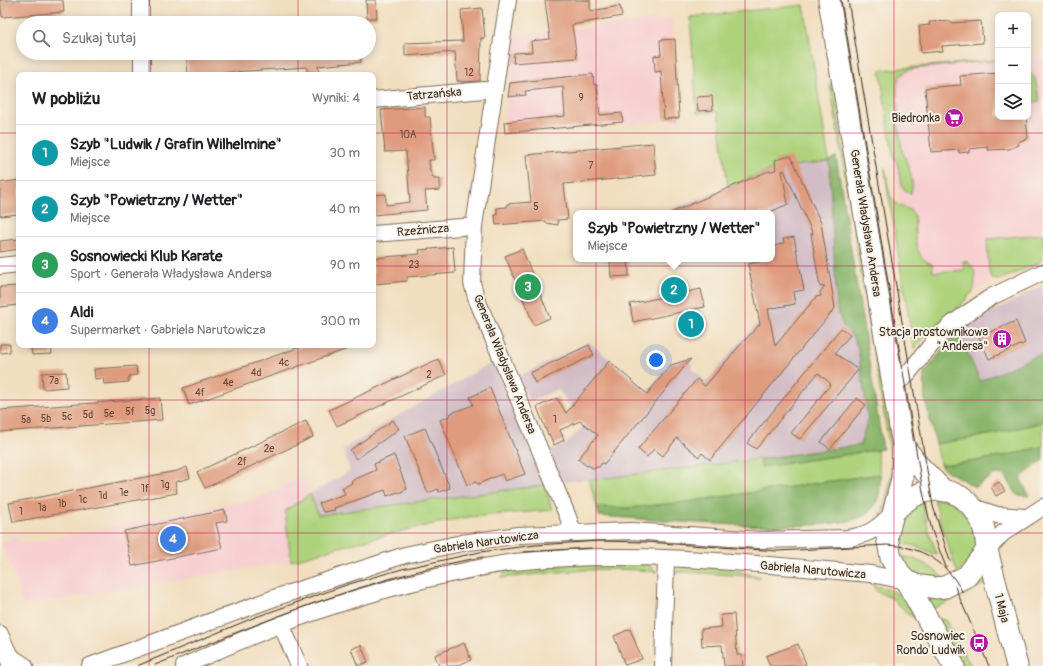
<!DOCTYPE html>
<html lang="pl">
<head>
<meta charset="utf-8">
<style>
	body { margin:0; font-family:Pangolin,sans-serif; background:#f2f2f2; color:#202124 }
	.controls { position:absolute; right:12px; top:12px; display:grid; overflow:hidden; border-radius:8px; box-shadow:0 2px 10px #0003 }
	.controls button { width:36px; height:36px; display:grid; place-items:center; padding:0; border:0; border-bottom:1px solid #e0e0e0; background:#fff; color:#202124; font:20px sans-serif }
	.you { position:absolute; left:656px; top:360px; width:14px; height:14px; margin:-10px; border:3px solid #fff; border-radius:50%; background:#1a73e8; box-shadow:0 0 0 6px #1a73e833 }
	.badge { display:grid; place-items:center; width:26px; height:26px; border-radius:50%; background:#b5179e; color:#fff; font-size:13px; font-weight:700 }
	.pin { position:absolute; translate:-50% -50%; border:2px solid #fff; box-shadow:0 1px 4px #0006 }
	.popup { position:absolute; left:573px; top:210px; width:202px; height:52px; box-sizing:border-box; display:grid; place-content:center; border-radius:8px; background:#fff; filter:drop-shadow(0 1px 3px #0005); font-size:13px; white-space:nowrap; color:#757577 }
	.popup b { font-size:15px; color:#202124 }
	.popup::after { content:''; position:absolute; left:50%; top:100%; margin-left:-8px; border:8px solid transparent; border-top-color:#fff }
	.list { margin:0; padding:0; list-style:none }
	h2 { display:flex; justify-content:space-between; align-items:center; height:52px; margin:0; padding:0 16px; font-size:17px }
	h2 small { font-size:13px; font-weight:400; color:#757577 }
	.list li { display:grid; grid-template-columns:26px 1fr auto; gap:12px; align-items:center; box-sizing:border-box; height:56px; padding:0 16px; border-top:1px solid #e0e0e0 }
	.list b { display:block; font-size:15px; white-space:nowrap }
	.list p { margin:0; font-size:13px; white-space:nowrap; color:#757577 }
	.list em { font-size:13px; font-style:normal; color:#757577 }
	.icon { flex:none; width:22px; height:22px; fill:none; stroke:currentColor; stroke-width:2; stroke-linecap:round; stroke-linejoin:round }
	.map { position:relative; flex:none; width:1043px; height:666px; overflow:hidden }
	.search { position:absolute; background:#fff; box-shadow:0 2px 10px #0003; left:16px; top:16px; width:360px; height:44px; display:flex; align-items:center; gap:10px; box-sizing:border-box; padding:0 14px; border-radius:22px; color:#757577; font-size:15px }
	.panel { position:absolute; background:#fff; box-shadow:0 2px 10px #0003; left:16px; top:72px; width:360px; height:276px; border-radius:8px }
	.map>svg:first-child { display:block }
</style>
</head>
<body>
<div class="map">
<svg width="1043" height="666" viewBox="0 0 1043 666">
	<rect width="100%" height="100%" fill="#f7f3e8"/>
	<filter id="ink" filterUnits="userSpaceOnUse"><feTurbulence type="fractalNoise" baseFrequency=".025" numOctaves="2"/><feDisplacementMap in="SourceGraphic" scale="8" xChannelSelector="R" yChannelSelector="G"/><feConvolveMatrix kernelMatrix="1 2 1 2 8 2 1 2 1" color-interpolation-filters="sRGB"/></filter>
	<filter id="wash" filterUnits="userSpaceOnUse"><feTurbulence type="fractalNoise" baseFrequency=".012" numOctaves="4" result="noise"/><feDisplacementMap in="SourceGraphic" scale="16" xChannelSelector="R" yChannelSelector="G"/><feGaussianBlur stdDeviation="0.9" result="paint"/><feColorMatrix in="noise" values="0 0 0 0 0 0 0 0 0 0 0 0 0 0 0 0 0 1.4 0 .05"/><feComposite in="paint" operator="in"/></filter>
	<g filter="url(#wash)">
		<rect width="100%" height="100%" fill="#f1debf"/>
		<path fill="#f7cfd1" d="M672,18L681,120L504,134V122L515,36Z
			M1043,57V259L991,282L946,308L917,333L901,213L880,70L998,60V117H1028V58Z
			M303,476L310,494L285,511L291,561L23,605L17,582L1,541L17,538L24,544L259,498Z"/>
		<path fill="#d2bdc6" d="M829,161L837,308L843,326L851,334L858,347L868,419L861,445L707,467L561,482L549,451L567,443L584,426L576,418L579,413L570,405L558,389L529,402L519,376L589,342L647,391L671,363L689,358L693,369L706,382L740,342L758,323L747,263L758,261V259H772V213H663L772,169Z
			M1043,285V353L980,381L958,331Z
			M493,362L545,485L317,515L310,494L350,471L343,449L394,418Z"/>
		<path fill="#aed37c" stroke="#747e4d" d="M804,5L829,161L772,169L728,187L718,112L697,113L690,17Z
			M998,60L913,69C903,71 899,76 897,86C898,105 898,126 901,145C904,160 916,177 911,193H908C896,184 902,167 893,156L880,70Z
			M1028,71L1035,78L1040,101L1030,102Z
			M835,83L838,95L836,104L844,155L850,163L857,233L896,471L887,509L874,523L883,511L893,470L830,84Z
			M884,167L886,170C888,181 887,199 898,205C905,209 910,208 914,215C916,233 912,257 932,264L933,272L964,270L963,261C978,263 976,281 973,292C968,295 967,299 963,303C942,319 931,329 914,349Z
			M1043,234V257L1039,263L999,280L992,279L989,273L987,239Z
			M1043,422V446C1009,456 976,462 940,465L936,444L994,434Z
			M877,450L880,474L686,502L629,508L597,507L589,480L760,459L762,467Z
			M545,485L552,510L468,517L414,528L339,547L291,561L285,511L310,494L318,515Z
			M934,498L952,501L973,523L977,543L975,553L958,574L941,525Z
			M921,500L930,535L937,554L935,555C923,547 909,544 894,542L900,517Z
			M897,555C916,558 931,565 944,579C918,579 912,576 897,555Z
			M590,563L649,565L657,572C605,565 552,573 501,578L506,571Z
			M686,566L735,570L760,577L686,572L673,573Z
			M982,572L989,581L966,594L963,588Z
			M874,586C897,589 905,599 915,618L908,614L893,599L876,591Z
			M954,591L957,598L930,610L925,596Z
			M941,619L946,621L971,666H962L937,621Z"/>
		<path fill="#8ab56c" stroke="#627045" d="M836,156L883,449L761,467L760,459L860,445L868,419L858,348L851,334L843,326L837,309L829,161Z
			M958,331L980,381L1043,353V422L994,434L936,444L925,399L924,373Z
			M1043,446V460L1020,478L1029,496L1017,495L1005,475L995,474L975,487L942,468L940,465C976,462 1009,456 1043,446Z
			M880,474C881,488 880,503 868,513C838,538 646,519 599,516L597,507L629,508L686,502Z"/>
		<g id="blocks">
			<path fill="#df9b7e" d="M0,0H63L64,12L2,17Z
				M366,0H376L377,18H367Z
				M545,0H590V11L620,6L622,16L572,25L577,58L513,63L514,53L532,52L531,41L550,39Z
				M482,8L485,38H481L480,81L461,82V81H457L455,52L405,56V43L463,41L461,10Z
				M950,21L951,23L981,21L983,43L942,46L943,51L921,53L919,26L930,25L929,22Z
				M675,39L679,118L664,119L661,71L655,72L654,56L661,55L660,40Z
				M186,53H360L361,62L318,66L319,72H307V67L188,75Z
				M998,73V117H1026L1028,138L1018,142L1019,145L1009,149L988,150V147L969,149V152L959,153V150L931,152L925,88L961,85L960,76Z
				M593,74L594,85H597L600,115L622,113L623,122L505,133L504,122L565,116L563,87L525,91L526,95L508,97L510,83Z
				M712,96L713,110L698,111L697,97Z
				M425,107V117H430L434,160H429L430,171L434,179H440V190L425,191L427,210L373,215V195L386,194V205L410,202L406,151L385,152L381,110Z
				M653,143L656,175L564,184L568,219L557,220L558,225L546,223V221L496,225L495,215H497V208L507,207V204L531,202L526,155Z
				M791,156L821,223L835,308L710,460L702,453L699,457L677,438L663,456L654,449L647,457L638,449L697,379L705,386L741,344L760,324L748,264L774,259L772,247L784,243L783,239L794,237L804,290L793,292L795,304L768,309L775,346L816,297L821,296L820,292L825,286L820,287L811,234H813L784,170L782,171L788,204L768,213H670L766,172L776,170L775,160Z
				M19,180V214L0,216V183Z
				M19,239V249L0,252V241Z
				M453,247L455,273L407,277V281L374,284L373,258L420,254L419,250Z
				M522,249L550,318L534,325L505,256Z
				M610,259H628L629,276L611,277Z
				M19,286V305L0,307V287Z
				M701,289L705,307L633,322L630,304Z
				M1016,321L1025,343L989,359L979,337Z
				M841,328L850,335L835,353L858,370L800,439L791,433L831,384L818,373L756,449L747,443Z
				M0,344H10V352L0,353Z
				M31,345H51L52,354L32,355Z
				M306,345L356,346L189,405L183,388Z
				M589,345L594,355L535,383L530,373Z
				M438,359L446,375L337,426L329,410Z
				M691,359L604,464L602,463L599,467L592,468L588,465L587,466L578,459L598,435L580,421L560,430L564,440L554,445L549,434L548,435L537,407L557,398L566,413L609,361L647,394L671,365Z
				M136,366L137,375L129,376V382L104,384L103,378L95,379L94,369Z
				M66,372L67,387L43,389L42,373Z
				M490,388L525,474L505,481L502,474L478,484L476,482L467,485L440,420L450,416L449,414L473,405L470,397Z
				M160,398L162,420L0,432V410Z
				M857,398L866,405L830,449L821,442Z
				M393,420L399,429L356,459L350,450Z
				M306,421L313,437L205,488L197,472Z
				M425,428L450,488L439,492L438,489L428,493L405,436Z
				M394,455L407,489L399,493L398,492L387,496L385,490L334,508L335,510L323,512L319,503L345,494L342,488L352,483L351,481L376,470L374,464Z
				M187,467L190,478L175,482L177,493L13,522L9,503L177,471Z
				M999,482L1005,491L996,496L991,487Z
				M225,510L227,521L216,523L222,548L132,566L124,531Z
				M734,614L737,655H742L743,666H724L722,645L702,646L701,629L722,627L721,615Z
				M630,629L642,659L625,665L614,636Z
				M464,643L471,660L455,666H439L435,655Z
				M798,644L806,664L801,666H770L766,656Z
				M361,645L368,662L358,666L351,649Z"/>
		</g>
	</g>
	<g filter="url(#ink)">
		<use href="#blocks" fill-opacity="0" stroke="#7b6956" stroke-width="1"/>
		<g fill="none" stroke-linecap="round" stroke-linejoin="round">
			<g stroke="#7b6956" stroke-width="18">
				<path id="minor" d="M141,0V23
					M508,0L474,226L472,283L477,300L568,517L573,532
					M142,53V75
					M373,100L484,90L494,91
					M373,234L474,226
					M0,266L19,264
					M891,382L904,378L937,338L953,323L991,297L1043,272
					M973,507L997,515L1025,517
					M987,550L1003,533L1043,507
					M281,624L299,666
					M0,634L7,650L10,666
					M7,650L13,658L25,666
					M90,666L277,597L405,555L462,543L518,535L631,531L760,540L847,538C870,535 878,528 894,512
					M184,666C271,625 361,592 455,573C478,568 501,563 525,561C640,550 757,564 871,574L906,581
					M663,666L666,559"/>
			</g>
			<g stroke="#7b6956" stroke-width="23">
				<path id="major" d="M829,0L903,445L902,479L887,537L891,558L901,575L906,581L917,585L936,588L945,587L967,576L987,550
					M903,445L919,466L944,491
					M894,512C920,484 958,480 979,517C985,526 986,539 987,550L1017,666
					M906,581L954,666"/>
			</g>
			<use href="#minor" stroke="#fff" stroke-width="16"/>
			<use href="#major" stroke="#fff" stroke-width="21"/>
			<path stroke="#3b2a1e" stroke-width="1" d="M841,0L923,492L932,531L946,567
				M848,0L933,506L950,561
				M523,552L591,548
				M955,587L989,666
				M155,665C263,622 368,577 483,557
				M137,666L253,618L349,584L402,569L480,552L536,545L600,541L646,542L778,551L887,545C923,547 946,561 963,593"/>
		</g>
	</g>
	<path fill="none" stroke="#c2185b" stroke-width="1" stroke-opacity="0.55" d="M149,0V23M298,0V23M447,0V666M596,0V666M745,0V666M894,0V666M149,53V75M298,53V75M0,133H19M373,133H1043M0,266H19M373,266H1043M149,345V666M298,345V666M0,400H1043M0,533H1043"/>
	<defs>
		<g id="supermarket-disc" transform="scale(1)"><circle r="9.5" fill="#b5179e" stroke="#f7f3e8"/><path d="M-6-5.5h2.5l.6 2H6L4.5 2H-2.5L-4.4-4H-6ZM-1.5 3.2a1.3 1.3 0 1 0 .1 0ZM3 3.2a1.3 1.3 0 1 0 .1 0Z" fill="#fff"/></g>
		<g id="building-disc" transform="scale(1)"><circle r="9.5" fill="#b5179e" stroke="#f7f3e8"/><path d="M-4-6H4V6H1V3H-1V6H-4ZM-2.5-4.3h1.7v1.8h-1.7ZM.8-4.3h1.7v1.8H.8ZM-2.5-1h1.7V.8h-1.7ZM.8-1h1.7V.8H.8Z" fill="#fff"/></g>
		<g id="bus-disc" transform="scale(1)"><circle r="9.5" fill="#b5179e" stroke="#f7f3e8"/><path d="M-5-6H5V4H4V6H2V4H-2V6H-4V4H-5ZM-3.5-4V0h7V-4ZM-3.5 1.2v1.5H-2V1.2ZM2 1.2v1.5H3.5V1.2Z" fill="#fff"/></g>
	</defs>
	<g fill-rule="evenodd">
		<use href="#supermarket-disc" x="954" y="118"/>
		<use href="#building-disc" x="1002" y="339"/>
		<use href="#bus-disc" x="979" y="643"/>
	</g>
	<g text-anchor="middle" stroke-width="4" stroke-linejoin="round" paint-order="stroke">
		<g font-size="10" fill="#644636">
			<text x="469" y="76">12</text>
			<text x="581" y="101">9</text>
			<text x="408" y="138">10A</text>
			<text x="591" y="169">7</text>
			<text x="536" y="210">5</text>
			<text x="414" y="268">23</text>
			<text x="284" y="366">4c</text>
			<text x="256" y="376">4d</text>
			<text x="429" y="378">2</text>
			<text x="54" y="384">7a</text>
			<text x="228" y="386">4e</text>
			<text x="200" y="396">4f</text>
			<text x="150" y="414">5g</text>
			<text x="130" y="415">5f</text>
			<text x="109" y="417">5e</text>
			<text x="88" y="418">5d</text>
			<text x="67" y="420">5c</text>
			<text x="46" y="422">5b</text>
			<text x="26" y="423">5a</text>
			<text x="555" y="423">1</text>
			<text x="269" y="452">2e</text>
			<text x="242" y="465">2f</text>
			<text x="165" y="488">1g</text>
			<text x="145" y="492">1f</text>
			<text x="124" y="496">1e</text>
			<text x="103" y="499">1d</text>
			<text x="83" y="503">1c</text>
			<text x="62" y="507">1b</text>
			<text x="42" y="511">1a</text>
			<text x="21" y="515">1</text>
		</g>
		<g font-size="12" fill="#3b2a1e" stroke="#f7f3e8">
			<text transform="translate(434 94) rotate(-5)" y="4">Tatrzańska</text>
			<text transform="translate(866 223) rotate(81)" y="4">Generała Władysława Andersa</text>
			<text transform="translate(423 230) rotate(-5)" y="4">Rzeźnicza</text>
			<text transform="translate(505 364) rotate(68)" y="4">Generała Władysława Andersa</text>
			<text transform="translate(486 542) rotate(-8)" y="4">Gabriela Narutowicza</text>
			<text transform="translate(813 570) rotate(5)" y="4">Gabriela Narutowicza</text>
			<text transform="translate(1002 608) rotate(76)" y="4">1 Maja</text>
		</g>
		<g font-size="12" fill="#3b2a1e" stroke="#f7f3e8" text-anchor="end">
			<text x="940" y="122">Biedronka</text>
			<text x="988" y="336">Stacja prostownikowa<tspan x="988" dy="14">"Andersa"</tspan></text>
			<text x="965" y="640">Sosnowiec<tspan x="965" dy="14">Rondo Ludwik</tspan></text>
		</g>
	</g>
</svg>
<div class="controls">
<button>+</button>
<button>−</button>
<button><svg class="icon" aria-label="layers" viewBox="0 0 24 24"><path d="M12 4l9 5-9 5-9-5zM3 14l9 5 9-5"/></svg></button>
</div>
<div class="you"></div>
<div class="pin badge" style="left:691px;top:324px;background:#0f9aa8">1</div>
<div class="pin badge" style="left:674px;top:290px;background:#0f9aa8">2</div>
<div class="popup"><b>Szyb &quot;Powietrzny / Wetter&quot;</b>Miejsce</div>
<div class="pin badge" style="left:528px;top:287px;background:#2e9e5b">3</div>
<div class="pin badge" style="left:173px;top:539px;background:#3f7fe0">4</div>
<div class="search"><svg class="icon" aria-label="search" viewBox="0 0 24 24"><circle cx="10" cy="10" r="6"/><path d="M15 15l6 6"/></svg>Szukaj tutaj</div>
<section class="panel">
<h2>W pobliżu<small>Wyniki: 4</small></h2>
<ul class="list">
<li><span class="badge" style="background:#0f9aa8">1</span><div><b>Szyb &quot;Ludwik / Grafin Wilhelmine&quot;</b><p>Miejsce</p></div><em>30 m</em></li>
<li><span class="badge" style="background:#0f9aa8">2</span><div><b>Szyb &quot;Powietrzny / Wetter&quot;</b><p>Miejsce</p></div><em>40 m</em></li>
<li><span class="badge" style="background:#2e9e5b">3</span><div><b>Sosnowiecki Klub Karate</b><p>Sport · Generała Władysława Andersa</p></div><em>90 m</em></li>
<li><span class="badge" style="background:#3f7fe0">4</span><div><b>Aldi</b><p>Supermarket · Gabriela Narutowicza</p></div><em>300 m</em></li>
</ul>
</section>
</div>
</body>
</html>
